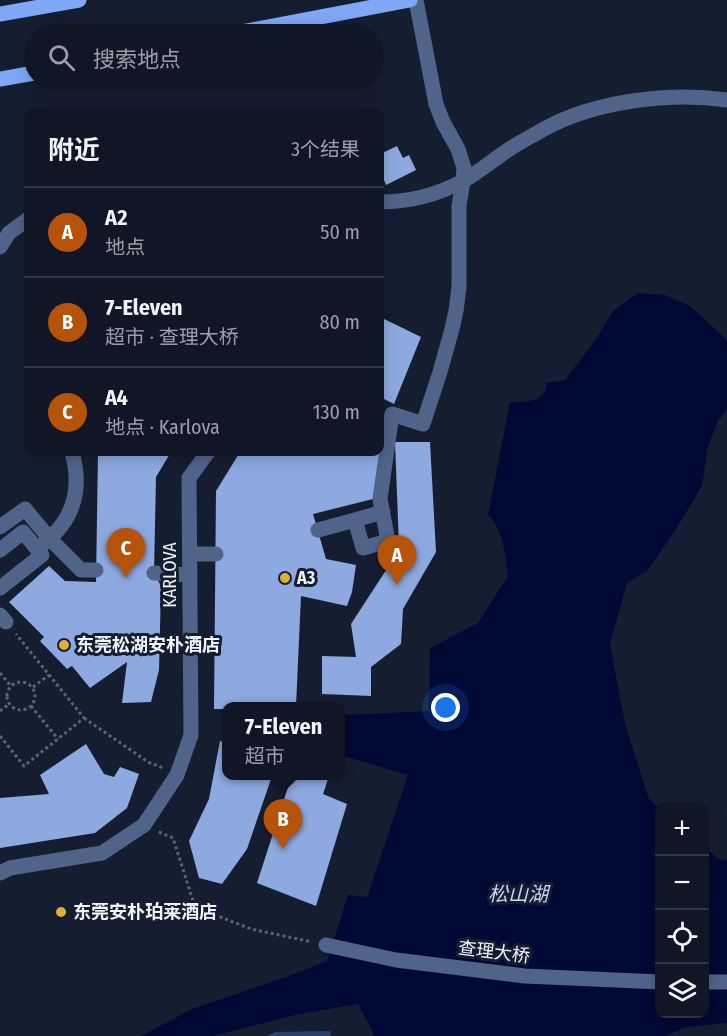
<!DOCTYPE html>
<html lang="zh">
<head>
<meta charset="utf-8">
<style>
	body { margin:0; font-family:"Fira Sans Condensed","Noto Sans SC",sans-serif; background:#191f2d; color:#f1f3f6 }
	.controls { position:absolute; right:18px; bottom:18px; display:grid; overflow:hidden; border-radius:12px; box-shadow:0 3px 15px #0003 }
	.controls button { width:54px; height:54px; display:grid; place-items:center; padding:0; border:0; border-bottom:2px solid #303542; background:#101625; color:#f1f3f6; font:30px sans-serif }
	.you { position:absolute; left:446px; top:708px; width:21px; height:21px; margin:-15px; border:4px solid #fff; border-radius:50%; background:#1a73e8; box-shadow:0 0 0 9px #1a73e833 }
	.badge { display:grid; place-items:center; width:39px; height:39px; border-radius:50%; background:#b45309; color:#fff; font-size:20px; font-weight:700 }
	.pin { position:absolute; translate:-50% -50px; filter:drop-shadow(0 2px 3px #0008) }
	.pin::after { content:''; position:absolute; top:32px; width:21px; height:18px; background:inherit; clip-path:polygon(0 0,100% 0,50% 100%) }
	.popup { position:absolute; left:222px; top:702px; width:123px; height:78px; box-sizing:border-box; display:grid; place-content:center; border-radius:12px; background:#101625; filter:drop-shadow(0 2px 4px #0005); font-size:20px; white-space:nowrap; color:#9c9fa7 }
	.popup b { font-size:22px; color:#f1f3f6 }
	.popup::after { content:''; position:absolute; left:50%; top:100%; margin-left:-12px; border:12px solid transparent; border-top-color:#101625 }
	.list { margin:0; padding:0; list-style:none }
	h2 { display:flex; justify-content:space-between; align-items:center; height:78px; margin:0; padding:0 24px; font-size:26px }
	h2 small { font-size:20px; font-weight:400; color:#9c9fa7 }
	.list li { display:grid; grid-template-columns:39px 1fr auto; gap:18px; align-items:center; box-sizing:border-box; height:90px; padding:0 24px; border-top:2px solid #303542 }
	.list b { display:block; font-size:22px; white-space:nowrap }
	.list p { margin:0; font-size:20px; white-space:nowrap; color:#9c9fa7 }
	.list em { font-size:20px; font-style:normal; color:#9c9fa7 }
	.icon { flex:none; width:33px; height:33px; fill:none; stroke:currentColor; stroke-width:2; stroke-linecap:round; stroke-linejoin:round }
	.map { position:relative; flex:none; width:727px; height:1036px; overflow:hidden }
	.search { position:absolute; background:#101625; box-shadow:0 3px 15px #0003; left:24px; top:24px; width:360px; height:66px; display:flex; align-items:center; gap:15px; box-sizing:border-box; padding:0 21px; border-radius:33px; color:#9c9fa7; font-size:22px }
	.panel { position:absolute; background:#101625; box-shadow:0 3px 15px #0003; left:24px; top:108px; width:360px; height:348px; border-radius:12px }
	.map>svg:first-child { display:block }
</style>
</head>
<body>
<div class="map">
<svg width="727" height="1036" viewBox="0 0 727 1036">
	<rect width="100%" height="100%" fill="#151e31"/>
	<path fill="#2a406f" d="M331,1031L330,1036H267L275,1032Z"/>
	<path fill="#000934" d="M638,293L665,295L690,306L724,337L727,342V409L718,421L708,446L702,486L675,531L647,571L627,583L610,644L625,724L649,799L659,808L660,1014H704L705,847L718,859L727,860V1023L687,1027L665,1036H375L358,1004L295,1015L213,1036H141L192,1009L286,977L327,961L348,895L367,897L408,775L340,755V740L345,715L429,711L430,648L478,623L508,576C505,556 504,530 488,515L510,402C524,402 548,402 546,383L565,380L596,339L613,311Z"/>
	<path fill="#8da9e0" d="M397,146L403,158L409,155L416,170L386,185L380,170V154Z
		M380,317L421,337L394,404L380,397Z
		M380,438L384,439L377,498L313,514L326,559L356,565L352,592L347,606L301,596L296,706H226V709H214L216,491L240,452H380Z
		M395,442H430L436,552L403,609L401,644L371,667V696L322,694V656L356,657L351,624L392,561L399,546Z
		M98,452H171L156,477L154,573L161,586L159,670L151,702L122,703L127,662L90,688L72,666L67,669L40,641L44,637L9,602L49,566L65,581L96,582Z
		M220,741L226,742V776H329L323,794L347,804L316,906L257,883L289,784L271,779L247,849L222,884L199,878L189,841L209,799Z
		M86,744L104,774L114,777L120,767L139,774L127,808L95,833L0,848V798L49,794L40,775Z"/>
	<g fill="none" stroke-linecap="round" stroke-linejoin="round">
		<path stroke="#5c6474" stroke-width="3" stroke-dasharray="3 3" stroke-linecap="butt" d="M0,673L10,685
			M7 696a14 14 0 1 1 28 0a14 14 0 1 1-28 0Z
			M33,687L49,675
			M31,706L58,739
			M0,711L9,704
			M84,718L148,762L163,768
			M0,736L24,766L84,718L16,634
			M159,832L173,838L195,907L251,929L312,942"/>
		<path stroke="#506389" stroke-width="15" d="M380,202C409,202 437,195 463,181C479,172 493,160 508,150C520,142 532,136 544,129C595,101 669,92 727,100
			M0,247L9,233L28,219
			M383,512L355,520L363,548L388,541L380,499L392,414L423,424L440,372L452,329L456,311L459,287V206L463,181L464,168L458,149L443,122L436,104L416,0
			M0,527L25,509L50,539L81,570H96
			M318,530L355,520
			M44,543C75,519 82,488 72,452
			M0,550L23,532L42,555L0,588
			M190,554H216
			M154,573L190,575
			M0,615L6,622
			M0,873L10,868L102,853L144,825L177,775L191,735L189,478L208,452
			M326,945L396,960L525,976L660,982
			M704,982H727"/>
		<path stroke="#80a8f7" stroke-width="15" d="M0,14L79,0
			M231,34L410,0
			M0,79L34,73"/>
	</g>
	<g fill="#e3ae35" stroke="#151e31" stroke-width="2">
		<circle cx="285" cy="578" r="6"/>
		<circle cx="64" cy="645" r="6"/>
		<circle cx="61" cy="912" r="6"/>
	</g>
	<g text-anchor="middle" stroke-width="6" stroke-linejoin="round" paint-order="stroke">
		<g font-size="18" fill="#eff5ff" stroke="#151e31">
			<text transform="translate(170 575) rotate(-90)" y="6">KARLOVA</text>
			<text transform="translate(494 952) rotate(7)" y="6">查理大桥</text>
		</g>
		<g font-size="18" font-weight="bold" fill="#eff5ff" stroke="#151e31" text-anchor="start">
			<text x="297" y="584">A3</text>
			<text x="76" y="651">东莞松湖安朴酒店</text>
			<text x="73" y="918">东莞安朴珀莱酒店</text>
		</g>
		<g font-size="20" font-style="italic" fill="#c5d5f4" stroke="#151e31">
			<text x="518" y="901">松山湖</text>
		</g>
	</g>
</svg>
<div class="controls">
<button>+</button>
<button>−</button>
<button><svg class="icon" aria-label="locate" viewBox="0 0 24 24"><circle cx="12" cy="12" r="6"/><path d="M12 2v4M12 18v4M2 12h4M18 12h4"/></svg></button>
<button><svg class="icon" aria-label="layers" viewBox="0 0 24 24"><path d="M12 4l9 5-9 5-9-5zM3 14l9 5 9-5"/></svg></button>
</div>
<div class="you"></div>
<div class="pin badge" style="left:397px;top:585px">A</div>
<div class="pin badge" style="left:283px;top:849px">B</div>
<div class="popup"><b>7-Eleven</b>超市</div>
<div class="pin badge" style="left:126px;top:578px">C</div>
<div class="search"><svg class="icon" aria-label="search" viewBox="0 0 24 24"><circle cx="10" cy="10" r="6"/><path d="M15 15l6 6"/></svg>搜索地点</div>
<section class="panel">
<h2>附近<small>3个结果</small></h2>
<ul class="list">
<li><span class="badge">A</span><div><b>A2</b><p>地点</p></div><em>50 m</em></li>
<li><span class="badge">B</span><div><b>7-Eleven</b><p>超市 · 查理大桥</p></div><em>80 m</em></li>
<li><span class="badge">C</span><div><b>A4</b><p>地点 · Karlova</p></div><em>130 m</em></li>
</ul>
</section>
</div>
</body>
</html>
